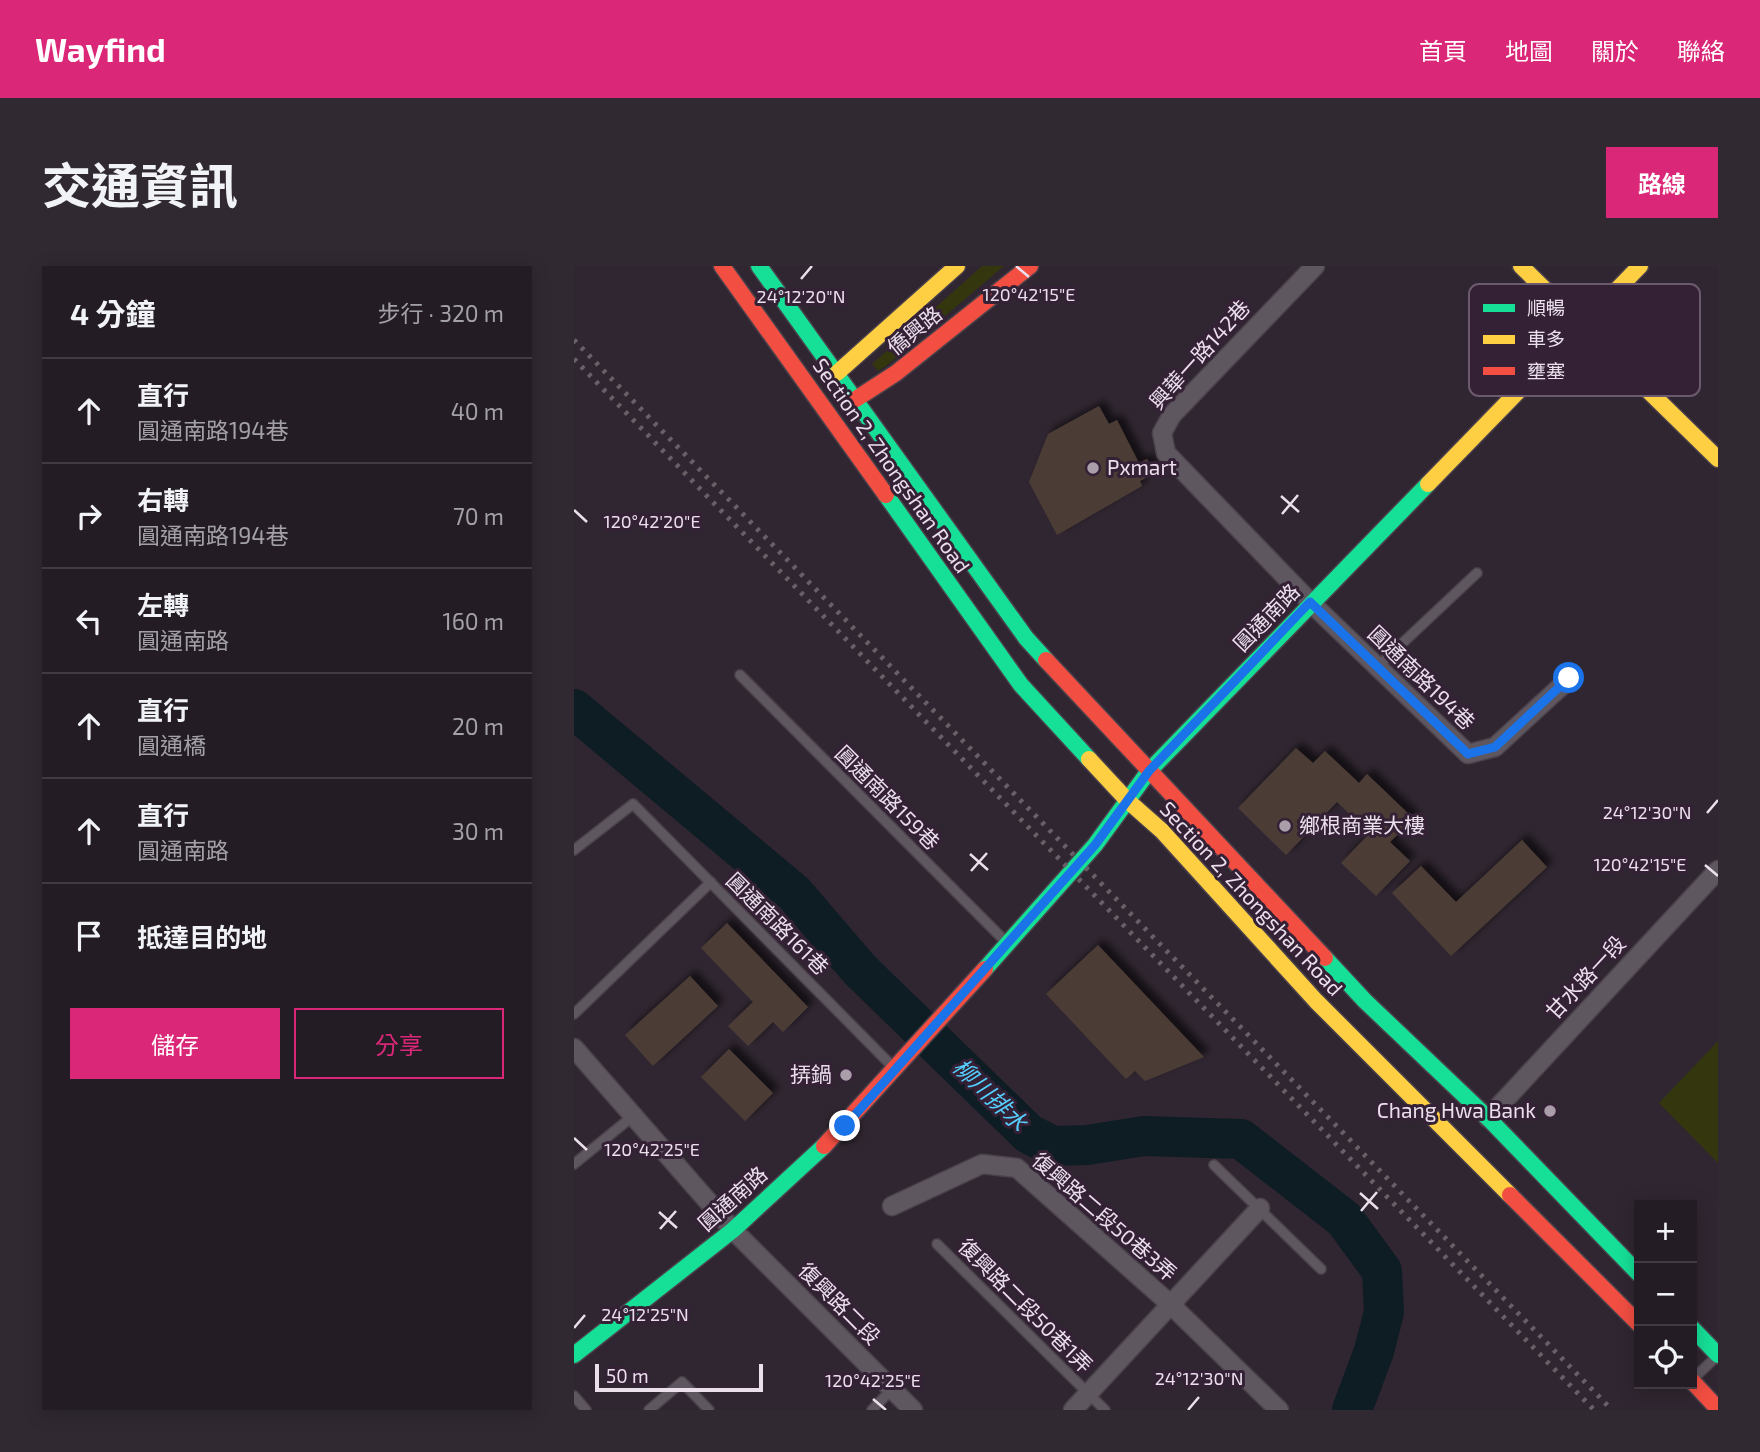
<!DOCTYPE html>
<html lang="zh-TW">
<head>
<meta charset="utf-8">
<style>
	body { margin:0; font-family:"Exo 2","Noto Sans TC",sans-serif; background:#302932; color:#f1f3f6 }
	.controls { position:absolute; right:21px; bottom:21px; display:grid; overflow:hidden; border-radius:0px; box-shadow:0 4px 18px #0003 }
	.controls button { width:63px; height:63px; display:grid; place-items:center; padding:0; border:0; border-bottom:2px solid #413a42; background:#241c25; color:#f1f3f6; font:35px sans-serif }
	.scale { position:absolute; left:21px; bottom:18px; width:168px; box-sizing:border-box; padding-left:7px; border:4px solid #ebdfec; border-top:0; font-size:19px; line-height:24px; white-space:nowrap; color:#ebdfec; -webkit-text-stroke:5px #342136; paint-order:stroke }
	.stop { position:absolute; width:21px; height:21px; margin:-16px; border:5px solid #1a73e8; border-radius:50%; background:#fff }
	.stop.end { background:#1a73e8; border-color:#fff; box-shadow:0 2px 7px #0008 }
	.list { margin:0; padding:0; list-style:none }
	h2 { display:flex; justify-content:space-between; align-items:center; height:91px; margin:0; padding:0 28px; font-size:30px }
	h2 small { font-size:23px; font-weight:400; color:#a3a1a7 }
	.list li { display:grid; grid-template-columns:46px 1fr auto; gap:21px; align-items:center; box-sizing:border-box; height:105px; padding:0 28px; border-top:2px solid #413a42 }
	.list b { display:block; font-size:26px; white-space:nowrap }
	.list p { margin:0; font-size:23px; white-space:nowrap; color:#a3a1a7 }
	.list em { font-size:23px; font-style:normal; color:#a3a1a7 }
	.actions { display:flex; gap:14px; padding:21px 28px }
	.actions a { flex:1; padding:16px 0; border:2px solid #db2777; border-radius:0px; text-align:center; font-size:24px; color:#db2777 }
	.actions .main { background:#db2777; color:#fff }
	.icon { flex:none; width:38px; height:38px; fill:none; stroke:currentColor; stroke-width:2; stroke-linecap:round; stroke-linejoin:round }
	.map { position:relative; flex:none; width:1144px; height:1144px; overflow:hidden; border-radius:0px }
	header { display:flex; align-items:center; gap:42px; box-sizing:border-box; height:98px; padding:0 35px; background:#db2777; color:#fff }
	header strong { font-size:33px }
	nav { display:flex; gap:38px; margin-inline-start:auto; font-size:24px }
	.intro { display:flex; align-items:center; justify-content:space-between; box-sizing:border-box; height:168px; padding:0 42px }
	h1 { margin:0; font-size:49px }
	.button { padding:18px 32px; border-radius:0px; background:#db2777; color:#fff; font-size:24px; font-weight:700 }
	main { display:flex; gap:42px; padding:0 42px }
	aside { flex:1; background:#241c25; border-radius:0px; box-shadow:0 4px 18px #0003 }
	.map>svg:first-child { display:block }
</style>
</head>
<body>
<header>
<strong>Wayfind</strong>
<nav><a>首頁</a><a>地圖</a><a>關於</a><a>聯絡</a></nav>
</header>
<div class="intro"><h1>交通資訊</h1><a class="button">路線</a></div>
<main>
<aside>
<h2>4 分鐘<small>步行 · 320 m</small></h2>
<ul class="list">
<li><svg class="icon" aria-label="ahead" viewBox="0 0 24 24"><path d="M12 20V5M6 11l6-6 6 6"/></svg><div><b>直行</b><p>圓通南路194巷</p></div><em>40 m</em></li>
<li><svg class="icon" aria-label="right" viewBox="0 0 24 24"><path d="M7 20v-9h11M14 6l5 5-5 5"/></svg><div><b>右轉</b><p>圓通南路194巷</p></div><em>70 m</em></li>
<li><svg class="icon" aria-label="left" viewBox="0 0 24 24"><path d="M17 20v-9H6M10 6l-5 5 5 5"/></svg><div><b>左轉</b><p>圓通南路</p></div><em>160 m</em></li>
<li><svg class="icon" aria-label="ahead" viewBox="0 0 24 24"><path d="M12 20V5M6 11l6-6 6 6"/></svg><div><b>直行</b><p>圓通橋</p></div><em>20 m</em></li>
<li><svg class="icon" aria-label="ahead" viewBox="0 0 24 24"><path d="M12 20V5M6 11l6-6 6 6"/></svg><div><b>直行</b><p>圓通南路</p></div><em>30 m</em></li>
<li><svg class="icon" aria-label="arrive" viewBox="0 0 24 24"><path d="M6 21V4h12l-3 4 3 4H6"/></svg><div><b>抵達目的地</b></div></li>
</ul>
<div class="actions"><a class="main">儲存</a><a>分享</a></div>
</aside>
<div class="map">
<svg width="1144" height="1144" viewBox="0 0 1144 1144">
	<defs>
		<filter id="shadow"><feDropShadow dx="6" dy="-6" stdDeviation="3.5" flood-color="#0009"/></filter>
	</defs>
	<rect width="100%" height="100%" fill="#302631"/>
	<path fill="#34360e" d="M408,0H430L312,100L304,105L298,98Z
		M1144,775V897L1085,837Z"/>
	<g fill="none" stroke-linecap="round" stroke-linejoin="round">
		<path stroke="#0e1c23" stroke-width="40" d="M0,443L220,627L286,704L455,868L479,880L513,879L570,870L667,873L770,953L808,1005L810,1046L800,1085L778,1144"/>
	</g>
	<path fill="#4c3e36" filter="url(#shadow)" d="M525,140L535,158L543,154L565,197L573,193L581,207L566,215L568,220L483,269L455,216L474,168Z
		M722,482L739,497L751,485L785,517L793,508L840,553L816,576L836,595L802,630L767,597L796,567L763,536L712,589L664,542Z
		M948,574L973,601L877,690L818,627L847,600L882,636Z
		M153,657L234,741L209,766L199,756L174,780L154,760L179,736L127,682Z
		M524,679L630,791L571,815L561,805L552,813L472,728Z
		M116,710L144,740L79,800L51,769Z
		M155,783L199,827L171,855L127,811Z"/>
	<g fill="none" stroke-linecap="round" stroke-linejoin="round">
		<g stroke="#4a414b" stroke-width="12">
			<path id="lane" d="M803,401L903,307
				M166,409L432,676
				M0,584L59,538L320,802
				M0,748L137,616
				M0,898L59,850
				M640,899L747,1003
				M363,978L531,1144
				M1120,1112L1143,1090
				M0,1130L12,1144
				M75,1144L108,1116L135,1144
				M298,1144L318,1123"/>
		</g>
		<g stroke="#4a414b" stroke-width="21">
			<path id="street" d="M741,0L598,149L588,167L592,187L736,336L894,488L921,481L995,413
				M0,782L159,964L339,1144
				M914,852L1144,604
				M318,940L408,898L443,902L595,1037L705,1144
				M499,1144L686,942"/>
		</g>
		<g stroke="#4a414b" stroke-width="19">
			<path id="fast" d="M185,0L452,372L472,394
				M312,229L447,419L515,493
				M751,692L791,735L914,852L1065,1008
				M411,703L521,579L575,505L854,218
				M1118,1062L1144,1089
				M0,1089L159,964L250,880"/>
		</g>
		<g stroke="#4a414b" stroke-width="19">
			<path id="slow" d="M947,0L1144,193
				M263,107L383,0
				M854,218L1066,0
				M515,493L554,535L588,565L742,735L936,929"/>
		</g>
		<g stroke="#4a414b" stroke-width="19">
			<path id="jam" d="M148,0L312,229
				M282,133L322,107L456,0
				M472,394L751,692
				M250,880L411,703
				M936,929L1065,1058
				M1118,1115L1144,1143"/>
		</g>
		<use href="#lane" stroke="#5e5760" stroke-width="9"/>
		<use href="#street" stroke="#5e5760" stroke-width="18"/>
		<use href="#fast" stroke="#16e098" stroke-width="16"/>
		<use href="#slow" stroke="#ffcf43" stroke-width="16"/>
		<use href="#jam" stroke="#f24e42" stroke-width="16"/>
		<path stroke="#676067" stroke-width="5" stroke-dasharray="3.5 7" stroke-linecap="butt" d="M0,74L1038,1144
			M0,93L1020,1144"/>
	</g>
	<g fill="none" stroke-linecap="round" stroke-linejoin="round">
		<path stroke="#1a73e8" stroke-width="9" d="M271,860L521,579L575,505L736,336L894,488L921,481L995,412"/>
	</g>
	<path fill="none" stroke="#ebdfec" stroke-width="2.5" d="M442,0L455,11M227,13L238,0M707,230L725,246M0,244L13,256M708,248L724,229M1133,547L1144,534M396,588L414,604M1131,599L1144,610M397,605L413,587M0,872L13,884M786,927L804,943M787,945L803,926M85,946L103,962M86,963L102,945M0,1062L11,1049M299,1133L312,1144M614,1144L625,1131"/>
	<g fill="#aa9eab" stroke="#342136" stroke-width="2.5">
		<circle cx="519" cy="202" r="7"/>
		<circle cx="711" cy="560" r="7"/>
		<circle cx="272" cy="809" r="7"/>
		<circle cx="976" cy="845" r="7"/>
	</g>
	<g text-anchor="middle" stroke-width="6" stroke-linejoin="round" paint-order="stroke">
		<g font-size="21" fill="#ebdfec" stroke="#342136">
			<text transform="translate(341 65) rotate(-39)" y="7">僑興路</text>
			<text transform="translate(626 89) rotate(-48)" y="7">興華一路142巷</text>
			<text transform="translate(317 200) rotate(55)" y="7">Section 2, Zhongshan Road</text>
			<text transform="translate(693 352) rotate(-46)" y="7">圓通南路</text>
			<text transform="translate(847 412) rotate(44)" y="7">圓通南路194巷</text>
			<text transform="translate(313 532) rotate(45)" y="7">圓通南路159巷</text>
			<text transform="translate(677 633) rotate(47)" y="7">Section 2, Zhongshan Road</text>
			<text transform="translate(203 658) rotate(45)" y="7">圓通南路161巷</text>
			<text transform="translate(1012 712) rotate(-47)" y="7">甘水路一段</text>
			<text transform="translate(159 933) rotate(-42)" y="7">圓通南路</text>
			<text transform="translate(530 951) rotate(41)" y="7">復興路二段50巷3弄</text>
			<text transform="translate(265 1038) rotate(45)" y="7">復興路二段</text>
			<text transform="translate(451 1040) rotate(45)" y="7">復興路二段50巷1弄</text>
		</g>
		<g font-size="21" fill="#ebdfec" stroke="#342136" text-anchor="start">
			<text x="533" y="209">Pxmart</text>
			<text x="725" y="567">鄉根商業大樓</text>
			<text x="258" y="816" text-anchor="end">挵鍋</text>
			<text x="962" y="852" text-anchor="end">Chang Hwa Bank</text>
		</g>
		<g font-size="23" font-style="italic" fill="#54d0fe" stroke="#342136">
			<text transform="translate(416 829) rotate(44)" y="8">柳川排水</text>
		</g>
	</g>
	<rect x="895" y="18" width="231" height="112" rx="10" fill="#342136" stroke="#6b5a6d" stroke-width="2"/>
	<rect x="909" y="38" width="32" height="8" fill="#16e098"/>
	<rect x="909" y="69" width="32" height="9" fill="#ffcf43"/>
	<rect x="909" y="101" width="32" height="8" fill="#f24e42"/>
	<g font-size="19" fill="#ebdfec">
		<text x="953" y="49">順暢</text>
		<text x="953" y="80">車多</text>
		<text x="953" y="112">壅塞</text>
	</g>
	<g font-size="18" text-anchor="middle" fill="#ebdfec" stroke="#342136" stroke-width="6" stroke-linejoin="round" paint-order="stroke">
		<text x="455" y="35">120°42'15"E</text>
		<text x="227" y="37">24°12'20"N</text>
		<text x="78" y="262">120°42'20"E</text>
		<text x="1073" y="553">24°12'30"N</text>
		<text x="1066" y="605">120°42'15"E</text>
		<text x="78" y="890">120°42'25"E</text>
		<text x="71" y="1055">24°12'25"N</text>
		<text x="625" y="1119">24°12'30"N</text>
		<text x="299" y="1121">120°42'25"E</text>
	</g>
</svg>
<div class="controls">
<button>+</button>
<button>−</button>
<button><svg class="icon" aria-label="locate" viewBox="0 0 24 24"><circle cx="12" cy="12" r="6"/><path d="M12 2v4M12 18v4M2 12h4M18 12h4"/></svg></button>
</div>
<div class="scale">50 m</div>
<div class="stop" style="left:995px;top:412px"></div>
<div class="stop end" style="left:271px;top:860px"></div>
</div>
</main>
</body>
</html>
